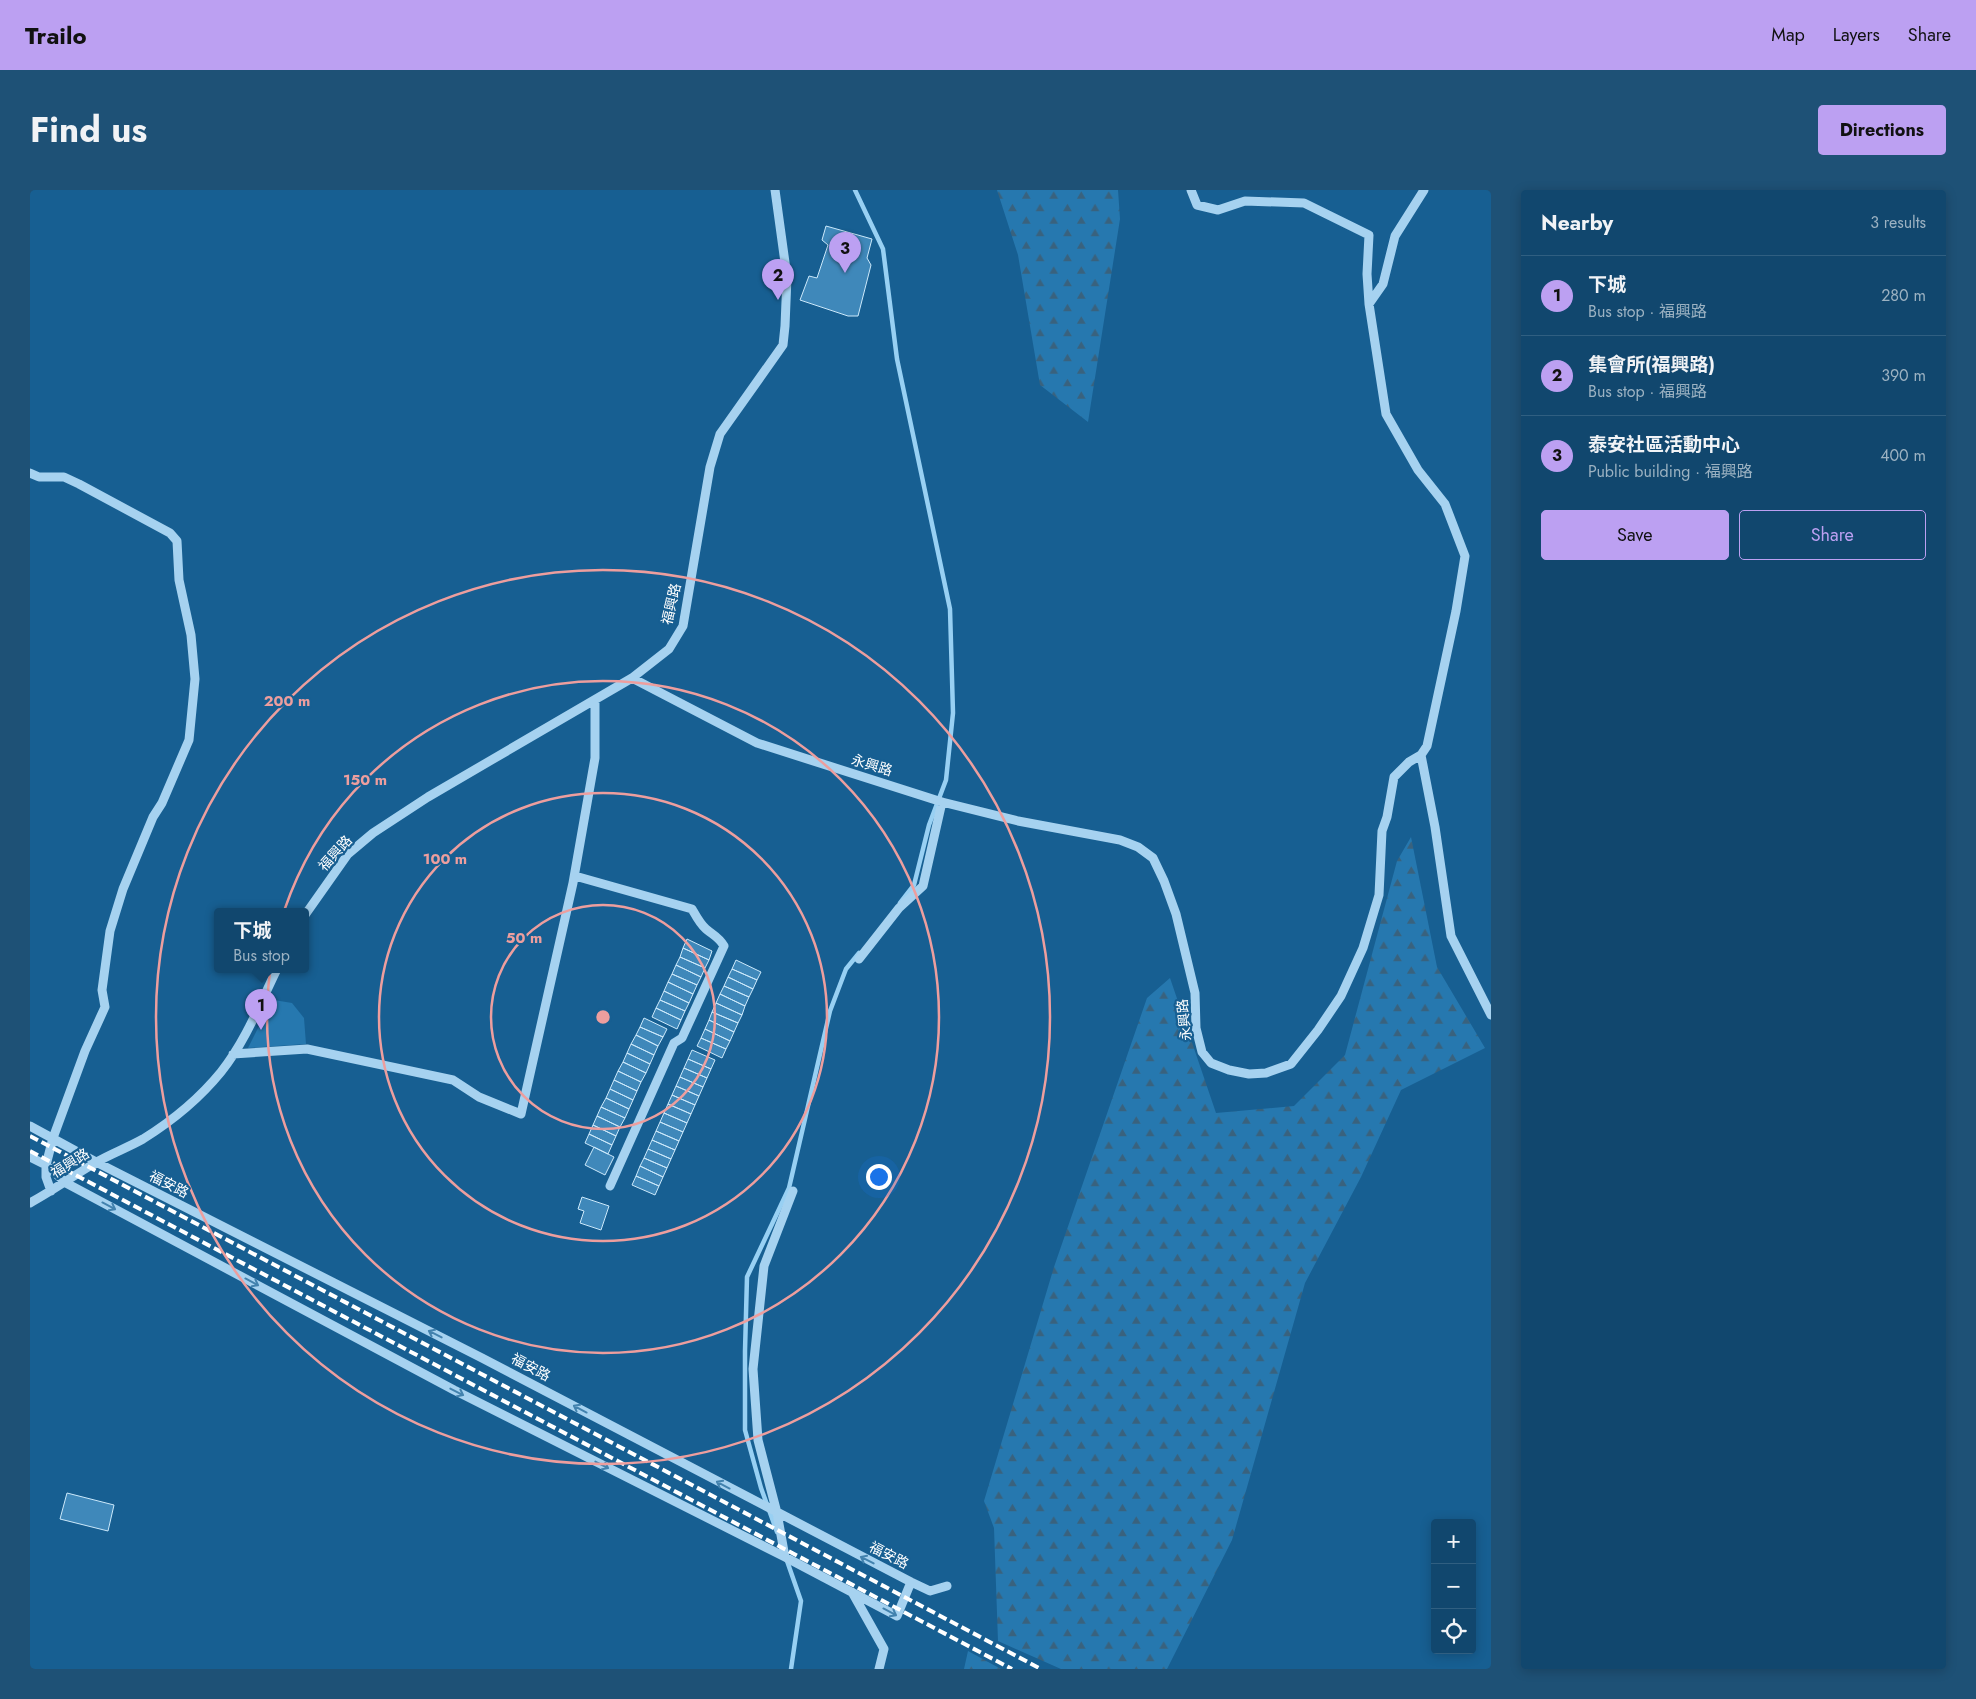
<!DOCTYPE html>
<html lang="en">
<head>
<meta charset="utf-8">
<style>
	body { margin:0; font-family:Jost,"Noto Sans TC",sans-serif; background:#1e5176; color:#f1f3f6 }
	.controls { position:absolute; right:15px; bottom:15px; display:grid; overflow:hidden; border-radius:5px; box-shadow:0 2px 12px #0003 }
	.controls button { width:45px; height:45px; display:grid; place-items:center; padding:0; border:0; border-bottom:1px solid #305f81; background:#11476e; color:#f1f3f6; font:25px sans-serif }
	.you { position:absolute; left:848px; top:986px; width:18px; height:18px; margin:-12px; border:4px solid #fff; border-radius:50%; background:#1a73e8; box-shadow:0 0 0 8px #1a73e833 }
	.badge { display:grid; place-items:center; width:32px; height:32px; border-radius:50%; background:#bca0f2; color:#111; font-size:16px; font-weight:700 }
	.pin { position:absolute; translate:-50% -41px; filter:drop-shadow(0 1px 2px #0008) }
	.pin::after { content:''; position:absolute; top:26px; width:18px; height:15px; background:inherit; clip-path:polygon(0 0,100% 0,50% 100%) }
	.popup { position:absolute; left:184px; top:718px; width:95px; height:65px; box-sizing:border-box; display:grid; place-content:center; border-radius:5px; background:#11476e; filter:drop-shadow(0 1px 4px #0005); font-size:16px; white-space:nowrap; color:#9cb2c2 }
	.popup b { font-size:19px; color:#f1f3f6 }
	.popup::after { content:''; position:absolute; left:50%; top:100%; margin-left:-10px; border:10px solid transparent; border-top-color:#11476e }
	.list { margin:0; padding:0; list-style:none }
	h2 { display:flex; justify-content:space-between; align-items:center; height:65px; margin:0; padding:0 20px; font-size:21px }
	h2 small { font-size:16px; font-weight:400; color:#9cb2c2 }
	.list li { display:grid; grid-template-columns:32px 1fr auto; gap:15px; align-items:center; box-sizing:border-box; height:80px; padding:0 20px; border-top:1px solid #305f81 }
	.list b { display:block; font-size:19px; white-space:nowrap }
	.list p { margin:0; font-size:16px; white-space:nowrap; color:#9cb2c2 }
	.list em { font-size:16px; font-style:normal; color:#9cb2c2 }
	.actions { display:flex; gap:10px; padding:15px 20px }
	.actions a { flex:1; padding:11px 0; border:1px solid #bca0f2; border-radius:5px; text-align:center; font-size:18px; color:#bca0f2 }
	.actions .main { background:#bca0f2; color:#111 }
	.icon { flex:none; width:28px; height:28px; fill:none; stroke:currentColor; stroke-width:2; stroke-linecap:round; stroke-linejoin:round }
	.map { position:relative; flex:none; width:1461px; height:1479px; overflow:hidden; border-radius:5px }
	header { display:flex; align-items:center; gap:30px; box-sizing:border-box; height:70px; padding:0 25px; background:#bca0f2; color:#111 }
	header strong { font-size:24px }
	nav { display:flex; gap:28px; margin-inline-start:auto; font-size:18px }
	.intro { display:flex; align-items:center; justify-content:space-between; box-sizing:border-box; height:120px; padding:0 30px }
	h1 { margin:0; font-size:35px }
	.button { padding:12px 22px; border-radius:5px; background:#bca0f2; color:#111; font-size:18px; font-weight:700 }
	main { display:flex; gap:30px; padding:0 30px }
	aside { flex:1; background:#11476e; border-radius:5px; box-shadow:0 2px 12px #0003 }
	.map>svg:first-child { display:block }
</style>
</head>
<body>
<header>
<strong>Trailo</strong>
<nav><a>Map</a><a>Layers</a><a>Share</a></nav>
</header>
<div class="intro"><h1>Find us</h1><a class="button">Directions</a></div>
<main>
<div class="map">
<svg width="1461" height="1479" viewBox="0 0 1461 1479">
	<defs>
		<pattern id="forest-firs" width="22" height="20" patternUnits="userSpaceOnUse" patternTransform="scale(1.25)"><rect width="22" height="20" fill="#2678af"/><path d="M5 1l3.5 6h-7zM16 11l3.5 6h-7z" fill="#39627e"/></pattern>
	</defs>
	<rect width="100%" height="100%" fill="#175f92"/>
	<path fill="#2678af" d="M244,810L262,813L274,828L276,854L218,858L241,812Z"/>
	<path fill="url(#forest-firs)" d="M967,0H1088L1090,29L1058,232L1010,195L988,65Z
		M1381,647L1407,777L1455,858L1371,900L1331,987L1275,1093L1202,1350L1137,1479H1031L968,1451L964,1338L954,1311L1024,1077L1117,808L1140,788L1186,923L1264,916L1315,865L1367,671Z
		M938,1461L971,1479H934Z"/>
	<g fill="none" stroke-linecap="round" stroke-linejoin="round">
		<path stroke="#98d0f3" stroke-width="4.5" d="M825,0L853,59L867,169L920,419L923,523L916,590L899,635L884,695L870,713
			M747,1342L731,1298L715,1240V1161L717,1087L759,998L800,821L816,779L829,763
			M756,1368L771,1411L761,1479"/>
	</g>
	<path fill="#3f88ba" stroke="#cce9fb" d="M796,36L842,49L837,68L841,75L828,126H818L770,110L779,86L787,88L798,55L792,50Z
		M657,749L682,761L679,770L653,758Z
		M653,758L679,770L675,778L650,767Z
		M650,767L675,778L671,787L646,775Z
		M706,770L731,782L727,790L702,779Z
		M646,775L671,787L667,795L642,784Z
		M702,779L727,790L723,799L698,787Z
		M642,784L667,795L663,804L638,792Z
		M698,787L723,799L719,807L694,796Z
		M638,792L663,804L659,813L634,801Z
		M694,796L719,807L715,816L690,804Z
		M634,801L659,813L655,821L630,810Z
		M690,804L715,816L712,825L686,813Z
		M630,810L655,821L651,830L626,818Z
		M686,813L712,825L708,833L682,822Z
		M626,818L651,830L647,839L622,827Z
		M682,822L708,833L704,842L679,830Z
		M614,828L637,839L633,847L610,837Z
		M679,830L704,842L700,851L675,839Z
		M610,837L633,847L628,856L606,845Z
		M675,839L700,851L696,859L671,848Z
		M606,845L628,856L624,865L601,854Z
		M671,848L696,859L692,868L667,856Z
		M601,854L624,865L620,874L597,863Z
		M662,860L685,870L681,879L658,869Z
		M597,863L620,874L616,883L593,872Z
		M658,869L681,879L677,888L654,878Z
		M593,872L616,883L611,892L588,881Z
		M654,878L677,888L673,897L650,887Z
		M588,881L611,892L607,901L584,890Z
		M650,887L673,897L669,906L646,896Z
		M584,890L607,901L603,910L580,899Z
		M646,896L669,906L665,915L642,905Z
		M580,899L603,910L599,919L576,908Z
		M642,905L665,915L661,924L638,914Z
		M576,908L599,919L595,928L571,917Z
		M638,914L661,924L657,933L634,923Z
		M571,917L595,928L590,937L567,926Z
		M634,923L657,933L653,942L630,932Z
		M567,926L590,937L586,946L563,935Z
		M630,932L653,942L649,951L626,941Z
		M563,935L586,946L582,955L559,944Z
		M626,941L649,951L645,960L622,950Z
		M559,944L582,955L578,964L555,953Z
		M622,950L645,960L641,969L618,959Z
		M564,957L584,967L575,985L555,975Z
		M618,959L641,969L637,978L614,968Z
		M614,968L637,978L633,987L610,976Z
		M610,976L633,987L629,996L606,986Z
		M606,986L629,996L625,1005L602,995Z
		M552,1007L579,1016L571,1040L550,1033L554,1021L548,1019Z
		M37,1303L84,1315L78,1341L30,1329Z"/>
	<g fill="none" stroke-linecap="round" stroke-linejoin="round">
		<path stroke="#a6d2f0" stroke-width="9" d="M1161,0L1167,15L1188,20L1215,11L1274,13L1339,45L1337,84L1339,114L1356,224L1388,280L1415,314L1435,366L1426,421L1397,556L1391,565
			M1339,114L1353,94L1365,46L1394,0
			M0,283L9,287H34L49,294L140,343L147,351L149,390L161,445L165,489L159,550L132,613L123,627L93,699L80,741L72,800L75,817L55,861L23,948L16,975V987L21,1001
			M602,488L727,553L912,612L988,631L1090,650L1108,657L1123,668L1134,691L1146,724L1165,803L1166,838L1172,862L1181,873L1199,880L1219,884L1236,883L1261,874L1288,840L1311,806L1333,758L1349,705L1352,641L1357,627L1364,587L1379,572L1391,565
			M1391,565L1405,637L1421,746L1461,825
			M545,686L662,719C666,726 670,734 676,739C683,745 689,747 694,756L652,848L644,853L580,996
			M275,725L318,664L343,643L398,607L602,488L639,459L653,436L680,277L690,244L753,155L755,136L757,87L745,0
			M829,769L869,718L893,696L912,612
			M203,864L277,859L423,890L449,907L491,924L543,693L565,568V510
			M0,936L66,972L452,1168L881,1392L900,1401L917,1396
			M0,967L16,975L36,993L424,1200L755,1367L867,1426L881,1392
			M0,1013C22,1001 43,986 65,973C80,964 97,958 113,949C142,931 169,909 191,882C215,852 230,814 247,779
			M755,1367L747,1323L728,1250L723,1179L734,1076L763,1001
			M822,1402L854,1459L849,1479"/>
		<path stroke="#fff" stroke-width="4" stroke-dasharray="9 4" stroke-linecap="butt" d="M0,946L1011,1479
			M0,961L982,1479"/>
	</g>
	<defs><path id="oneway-shaft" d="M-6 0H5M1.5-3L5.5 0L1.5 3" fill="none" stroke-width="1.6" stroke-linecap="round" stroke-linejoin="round" transform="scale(1.25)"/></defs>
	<g stroke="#4282ae">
		<use href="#oneway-shaft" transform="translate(79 1016) rotate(28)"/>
		<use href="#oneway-shaft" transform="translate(222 1092) rotate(28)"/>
		<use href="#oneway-shaft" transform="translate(405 1144) rotate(-153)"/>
		<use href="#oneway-shaft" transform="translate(427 1202) rotate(27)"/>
		<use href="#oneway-shaft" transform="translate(550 1219) rotate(-152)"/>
		<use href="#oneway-shaft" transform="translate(572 1275) rotate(27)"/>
		<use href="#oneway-shaft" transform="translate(693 1295) rotate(-152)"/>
		<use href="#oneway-shaft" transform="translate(837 1370) rotate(-153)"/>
		<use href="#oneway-shaft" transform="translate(860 1422) rotate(28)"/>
	</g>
	<g fill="none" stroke="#ed9e9e" stroke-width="2.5">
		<circle cx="573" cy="827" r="112"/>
		<circle cx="573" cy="827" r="224"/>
		<circle cx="573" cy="827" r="336"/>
		<circle cx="573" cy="827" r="447"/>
	</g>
	<g text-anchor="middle" stroke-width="4.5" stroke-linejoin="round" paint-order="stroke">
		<g font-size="14" fill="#fff" stroke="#175f92">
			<text transform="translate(641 414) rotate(-77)" y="5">福興路</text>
			<text transform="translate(842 575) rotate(17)" y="5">永興路</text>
			<text transform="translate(305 663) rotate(-48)" y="5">福興路</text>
			<text transform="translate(1154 830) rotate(-96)" y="5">永興路</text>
			<text transform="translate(40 973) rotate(-32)" y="5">福興路</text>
			<text transform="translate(139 994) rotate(27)" y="5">福安路</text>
			<text transform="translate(501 1177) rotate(28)" y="5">福安路</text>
			<text transform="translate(859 1365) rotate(27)" y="5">福安路</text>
		</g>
	</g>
	<circle cx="573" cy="827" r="8" fill="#ed9e9e" stroke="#175f92" stroke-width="2.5"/>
	<g font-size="15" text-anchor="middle" font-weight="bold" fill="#ed9e9e" stroke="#175f92" stroke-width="4.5" stroke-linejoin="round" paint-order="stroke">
		<text x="257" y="516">200 m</text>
		<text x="335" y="595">150 m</text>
		<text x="415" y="674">100 m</text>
		<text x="494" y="753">50 m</text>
	</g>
</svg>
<div class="controls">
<button>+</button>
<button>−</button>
<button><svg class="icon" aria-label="locate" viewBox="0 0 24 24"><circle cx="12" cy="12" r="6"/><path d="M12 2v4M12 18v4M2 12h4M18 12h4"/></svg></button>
</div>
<div class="you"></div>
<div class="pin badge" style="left:231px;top:840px">1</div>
<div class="popup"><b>下城</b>Bus stop</div>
<div class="pin badge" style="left:748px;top:110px">2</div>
<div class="pin badge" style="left:815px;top:83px">3</div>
</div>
<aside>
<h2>Nearby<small>3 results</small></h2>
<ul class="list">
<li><span class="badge">1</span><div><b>下城</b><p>Bus stop · 福興路</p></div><em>280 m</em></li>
<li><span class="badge">2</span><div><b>集會所(福興路)</b><p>Bus stop · 福興路</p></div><em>390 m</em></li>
<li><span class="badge">3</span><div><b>泰安社區活動中心</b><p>Public building · 福興路</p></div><em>400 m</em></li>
</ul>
<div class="actions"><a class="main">Save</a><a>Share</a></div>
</aside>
</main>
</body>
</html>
